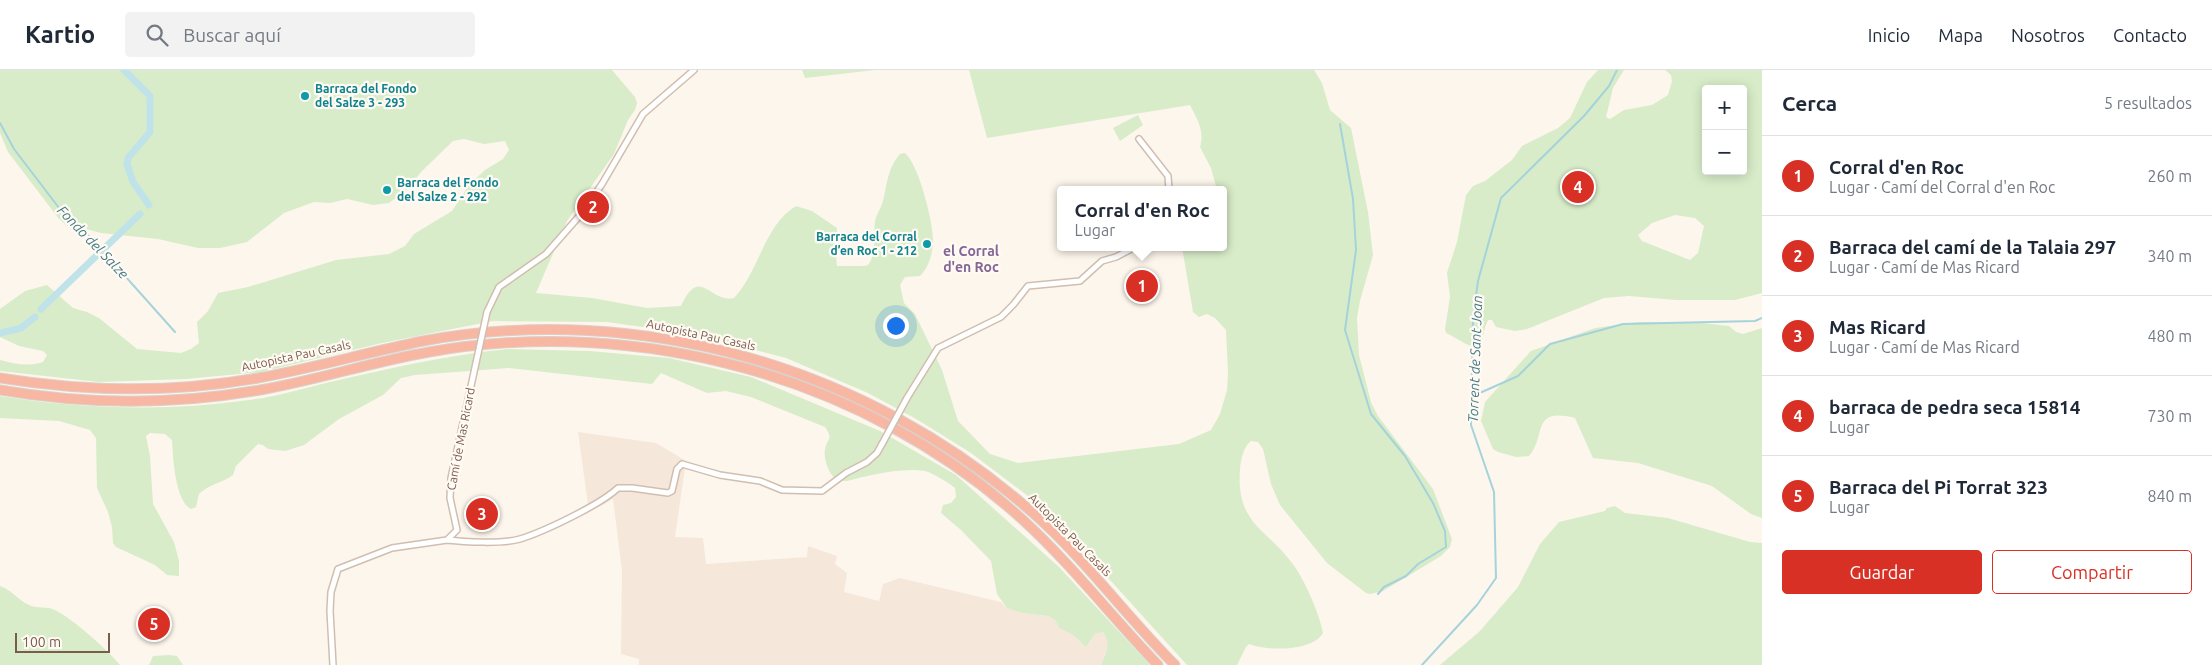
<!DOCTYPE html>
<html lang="es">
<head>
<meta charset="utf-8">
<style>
	body { margin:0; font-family:Ubuntu,sans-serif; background:#f2f2f3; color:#1f2937 }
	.controls { position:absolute; right:15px; top:15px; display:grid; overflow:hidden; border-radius:5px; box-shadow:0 2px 12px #0003 }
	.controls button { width:45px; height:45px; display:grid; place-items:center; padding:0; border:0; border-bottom:1px solid #e0e1e3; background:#fff; color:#1f2937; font:25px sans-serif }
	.scale { position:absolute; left:15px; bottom:12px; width:95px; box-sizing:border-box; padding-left:5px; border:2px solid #7a5c4d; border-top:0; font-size:14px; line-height:18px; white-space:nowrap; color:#7a5c4d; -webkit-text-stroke:4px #fffaf3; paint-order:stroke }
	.you { position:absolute; left:895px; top:255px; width:18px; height:18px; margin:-12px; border:4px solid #fff; border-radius:50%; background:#1a73e8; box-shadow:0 0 0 8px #1a73e833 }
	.badge { display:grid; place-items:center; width:32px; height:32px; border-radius:50%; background:#d93025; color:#fff; font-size:16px; font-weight:700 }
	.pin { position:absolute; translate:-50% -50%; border:2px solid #fff; box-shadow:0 1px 5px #0006 }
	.popup { position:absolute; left:1057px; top:116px; width:170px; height:65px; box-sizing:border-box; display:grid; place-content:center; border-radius:5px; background:#fff; filter:drop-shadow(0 1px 4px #0005); font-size:16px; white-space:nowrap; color:#747a83 }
	.popup b { font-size:19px; color:#1f2937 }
	.popup::after { content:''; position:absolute; left:50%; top:100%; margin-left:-10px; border:10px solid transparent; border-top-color:#fff }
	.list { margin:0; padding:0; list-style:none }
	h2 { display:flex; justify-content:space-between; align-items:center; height:65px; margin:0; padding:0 20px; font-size:21px }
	h2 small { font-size:16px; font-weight:400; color:#747a83 }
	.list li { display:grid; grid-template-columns:32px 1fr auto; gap:15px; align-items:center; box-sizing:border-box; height:80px; padding:0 20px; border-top:1px solid #e0e1e3 }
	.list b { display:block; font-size:19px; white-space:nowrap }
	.list p { margin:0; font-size:16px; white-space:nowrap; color:#747a83 }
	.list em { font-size:16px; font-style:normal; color:#747a83 }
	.actions { display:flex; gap:10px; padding:15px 20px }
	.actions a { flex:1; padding:11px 0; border:1px solid #d93025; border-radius:5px; text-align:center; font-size:18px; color:#d93025 }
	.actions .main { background:#d93025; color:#fff }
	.icon { flex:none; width:28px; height:28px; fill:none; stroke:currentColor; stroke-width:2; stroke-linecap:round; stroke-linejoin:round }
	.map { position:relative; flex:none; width:1762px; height:595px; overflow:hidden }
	header { display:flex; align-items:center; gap:30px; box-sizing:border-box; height:70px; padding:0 25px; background:#fff; border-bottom:1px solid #e0e1e3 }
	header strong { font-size:24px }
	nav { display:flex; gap:28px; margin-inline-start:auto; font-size:18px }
	.search { width:350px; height:45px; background:#f2f2f3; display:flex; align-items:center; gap:12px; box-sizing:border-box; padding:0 18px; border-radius:5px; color:#747a83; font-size:19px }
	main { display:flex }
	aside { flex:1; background:#fff }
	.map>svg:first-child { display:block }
</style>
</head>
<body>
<header>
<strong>Kartio</strong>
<div class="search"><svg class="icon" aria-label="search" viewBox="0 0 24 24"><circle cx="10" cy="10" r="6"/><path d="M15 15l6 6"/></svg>Buscar aquí</div>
<nav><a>Inicio</a><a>Mapa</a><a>Nosotros</a><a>Contacto</a></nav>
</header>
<main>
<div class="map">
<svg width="1762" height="595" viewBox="0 0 1762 595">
	<rect width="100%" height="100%" fill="#fdf6ec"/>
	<path fill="#f5e8da" d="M578,362L656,373L686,391L675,467L703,468L706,494L807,487L808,476L837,486L835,494L847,503L844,522L879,531L883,514L900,508L1001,532L1007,538L1022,543L1048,546L1055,550L1059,558L1073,565L1086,577L1095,564L1103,562L1108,569V577L1101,595H639V589L621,584L622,501L613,429L589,442Z"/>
	<path fill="#d8ecc9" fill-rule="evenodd" d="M0,0H612L635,27L637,33L635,40L628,50L614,84L567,151L536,223L592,228L647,238L681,236C700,194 710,234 734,228C759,202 764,155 796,136L812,141L837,158L836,185L837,196H864L868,195C877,183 873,166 875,152C876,144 881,139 883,131C887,114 888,97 900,84L905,83C919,95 933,152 933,170C933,183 929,197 920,206L905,207L900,215L904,233L915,244L942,300L958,351L990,384L1018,393L1179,374L1211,360L1220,344L1227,320L1228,302L1226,260L1215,248L1207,244L1199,247L1193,242L1182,177H1223V120H1217L1211,98L1200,77C1205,61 1197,49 1190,35L987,68L969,0H1314L1322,13L1330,40L1351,58L1368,142L1373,185L1360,231L1357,248L1359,285L1371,332L1378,346L1433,419L1452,469L1450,477L1441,486L1383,521L1370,524L1366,523L1327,493L1280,435L1271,414L1263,379L1258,372L1251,371C1243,377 1241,390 1240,399C1236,454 1265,457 1292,493C1305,510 1319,543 1323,563C1312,582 1266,581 1249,574L1246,577L1237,595H1187L1091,489L1028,426L971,383L918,350L868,323L786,288L699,265L607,252L493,251L382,273L261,302L186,309L99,312L0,301V290C15,294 28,297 43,292L47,285L43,281L19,276L0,267V239L25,221L47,215L73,238L87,242L99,248L137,279L181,283L191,279L199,273L197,252L208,241L218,223L248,217L336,190L389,184L405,176L414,164L452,141L469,115L485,100L503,89L509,80L505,71L484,74L464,69L453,71L422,101L405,121L389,133L373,135L347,129L330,133L314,132L284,143L247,172L220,178H198L158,169L101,163L86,159L70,158L59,149L8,82L0,63Z
		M802,0H875L805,8Z
		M1598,0H1624L1613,18L1606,47L1610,49L1624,40L1652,35L1668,25L1672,11L1671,5L1665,0H1762V223L1735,230H1676L1629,226L1604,228L1527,259L1515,261L1496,257L1492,250H1488L1485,257L1481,275L1478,277C1467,277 1456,267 1446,263L1445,259L1450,227L1447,203L1457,172L1466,125L1473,116L1485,111L1512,90L1522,76L1558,58L1570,48L1587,12ZM1706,19H1743V101H1706ZM1675,145L1695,148L1704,156L1698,183L1690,190L1642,171L1638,165L1652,153Z
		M1138,45L1143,55L1120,71L1113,58Z
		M1639,252L1702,253L1729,256L1736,262L1743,264L1762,258V448L1751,444L1712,416L1638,393L1593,388L1575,348C1530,337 1547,366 1529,386L1516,387L1498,382L1493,379L1481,351L1485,332L1531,281L1595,258Z
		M508,279L589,281L669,288L751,307L880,361L956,405L1059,497L1150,595H1101C1106,582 1112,574 1103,562L1095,564L1086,577L1073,565L1059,558L1055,550L1048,546L1022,543L1007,538L997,524L991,491L961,460L941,443L943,435L951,433L956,427L955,418C949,413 933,403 925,401C906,398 881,403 863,407C853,409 846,413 836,410C829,403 823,389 825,379C827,368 834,370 825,357L751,327L726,321L707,323L661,303L652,314L509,298L415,305L401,308L383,325L339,349L304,375L285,381L268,379L263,375L258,374L236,396L233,405C222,413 209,414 199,424L196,437L191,439C175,431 173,387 172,370L165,364L150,363L146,366L150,386L153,434L174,472L179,491V506L167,505L155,495L116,477L113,473L112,457L108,442L97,418L96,368L90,360L59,351L0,348V326C83,339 166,342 249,330C275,327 301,319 326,313C386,299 447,285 508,279Z
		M1615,436L1625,443L1668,448L1750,472L1762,473V595H1440L1480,561L1518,517L1540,474L1559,452L1605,441L1607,438Z
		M0,516C12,520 18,530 29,535C37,539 47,536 55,540C73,549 107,579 120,595H0Z
		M169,585L177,586L183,595H149L153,586Z"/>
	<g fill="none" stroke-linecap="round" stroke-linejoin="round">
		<path stroke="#a5d3da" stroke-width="2" d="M0,53L14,79L69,151L79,157L92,169L175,262
			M1340,54L1353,129L1356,180L1345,260L1371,344L1405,386L1433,433L1445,461L1446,477L1418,494L1406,506L1384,517L1378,524
			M1473,326L1518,306L1550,274L1623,254L1755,251L1762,248
			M1422,595L1477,535L1496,508L1494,422L1471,355L1473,248L1478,211L1501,128L1584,46L1609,16L1617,0"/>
		<path stroke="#bfe3e8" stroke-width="7" d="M124,0L150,26V62L128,88L127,94L133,112L149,135
			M41,239L140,144
			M0,263L21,258L35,247"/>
		<g stroke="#d1beb0" stroke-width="8">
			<path id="street" d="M1139,69L1168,106L1169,120
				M487,242L499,217L546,184L582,143L602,114L643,44L694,0
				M907,328L938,278L1001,247L1013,235L1028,216L1080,211L1102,191L1116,187L1135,177
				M447,470C464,472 503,474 520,469C543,462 600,435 618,418H632L668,423L672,421L677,399L682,394L720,405L760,411L782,420L822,421L846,403L867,392L877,383L882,374
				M333,595L330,541L331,522L338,499L392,478L447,470L457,460L450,428L451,408L476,293"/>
		</g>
		<g stroke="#dad1cd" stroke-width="11">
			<path id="highway" d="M0,308C86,322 172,323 258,308C314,298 368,282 423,271C640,231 868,297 1033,443C1085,489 1126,546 1175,595
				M0,320C87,335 174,335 260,320C317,310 372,292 429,282C638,245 865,306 1023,450C1072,495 1112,547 1158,595"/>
		</g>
		<use href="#street" stroke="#fff" stroke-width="5"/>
		<use href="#highway" stroke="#f7b7a3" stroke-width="9"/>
		<g stroke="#d1beb0" stroke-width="8" stroke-linecap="butt">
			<path id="street-bridge" d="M476,293L487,242
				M882,374L907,328"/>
		</g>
		<use href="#street-bridge" stroke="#fff" stroke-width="5"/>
	</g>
	<g fill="#0f9aa8" stroke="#fffaf3" stroke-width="2">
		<circle cx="305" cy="26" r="5"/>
		<circle cx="387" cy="120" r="5"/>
		<circle cx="927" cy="174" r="5"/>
	</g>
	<g text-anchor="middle" stroke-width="4.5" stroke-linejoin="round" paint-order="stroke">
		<g font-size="12" font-weight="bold" fill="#0d838f" stroke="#fffaf3" text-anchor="start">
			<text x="315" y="23">Barraca del Fondo<tspan x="315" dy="14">del Salze 3 - 293</tspan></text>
			<text x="397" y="117">Barraca del Fondo<tspan x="397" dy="14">del Salze 2 - 292</tspan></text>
			<text x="917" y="171" text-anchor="end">Barraca del Corral<tspan x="917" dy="14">d’en Roc 1 - 212</tspan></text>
		</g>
		<g font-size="12" fill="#7a5c4d" stroke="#fffaf3">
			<text transform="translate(701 265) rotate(12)" y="4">Autopista Pau Casals</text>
			<text transform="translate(296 286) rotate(-12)" y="4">Autopista Pau Casals</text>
			<text transform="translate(461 369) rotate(-79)" y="4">Camí de Mas Ricard</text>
			<text transform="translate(1070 465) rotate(45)" y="4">Autopista Pau Casals</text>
		</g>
		<g font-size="14" font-style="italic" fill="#437c86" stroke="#fffaf3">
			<text transform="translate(93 172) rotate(46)" y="5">Fondo del Salze</text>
			<text transform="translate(1475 289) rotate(-88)" y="5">Torrent de Sant Joan</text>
		</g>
		<g font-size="14" font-weight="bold" fill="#846695" stroke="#fffaf3">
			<text x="971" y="186">el Corral<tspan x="971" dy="16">d'en Roc</tspan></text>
		</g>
	</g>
</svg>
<div class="controls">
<button>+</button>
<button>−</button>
</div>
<div class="scale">100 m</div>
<div class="you"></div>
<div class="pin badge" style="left:1142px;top:216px">1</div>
<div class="popup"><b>Corral d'en Roc</b>Lugar</div>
<div class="pin badge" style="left:593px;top:137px">2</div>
<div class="pin badge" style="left:482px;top:444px">3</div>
<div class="pin badge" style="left:1578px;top:117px">4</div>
<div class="pin badge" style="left:154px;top:554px">5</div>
</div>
<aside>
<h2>Cerca<small>5 resultados</small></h2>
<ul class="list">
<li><span class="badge">1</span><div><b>Corral d'en Roc</b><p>Lugar · Camí del Corral d'en Roc</p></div><em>260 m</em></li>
<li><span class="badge">2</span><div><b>Barraca del camí de la Talaia 297</b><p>Lugar · Camí de Mas Ricard</p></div><em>340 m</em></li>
<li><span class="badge">3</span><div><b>Mas Ricard</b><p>Lugar · Camí de Mas Ricard</p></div><em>480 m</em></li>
<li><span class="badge">4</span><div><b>barraca de pedra seca 15814</b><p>Lugar</p></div><em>730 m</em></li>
<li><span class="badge">5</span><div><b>Barraca del Pi Torrat 323</b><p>Lugar</p></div><em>840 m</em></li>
</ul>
<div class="actions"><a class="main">Guardar</a><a>Compartir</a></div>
</aside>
</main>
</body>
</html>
